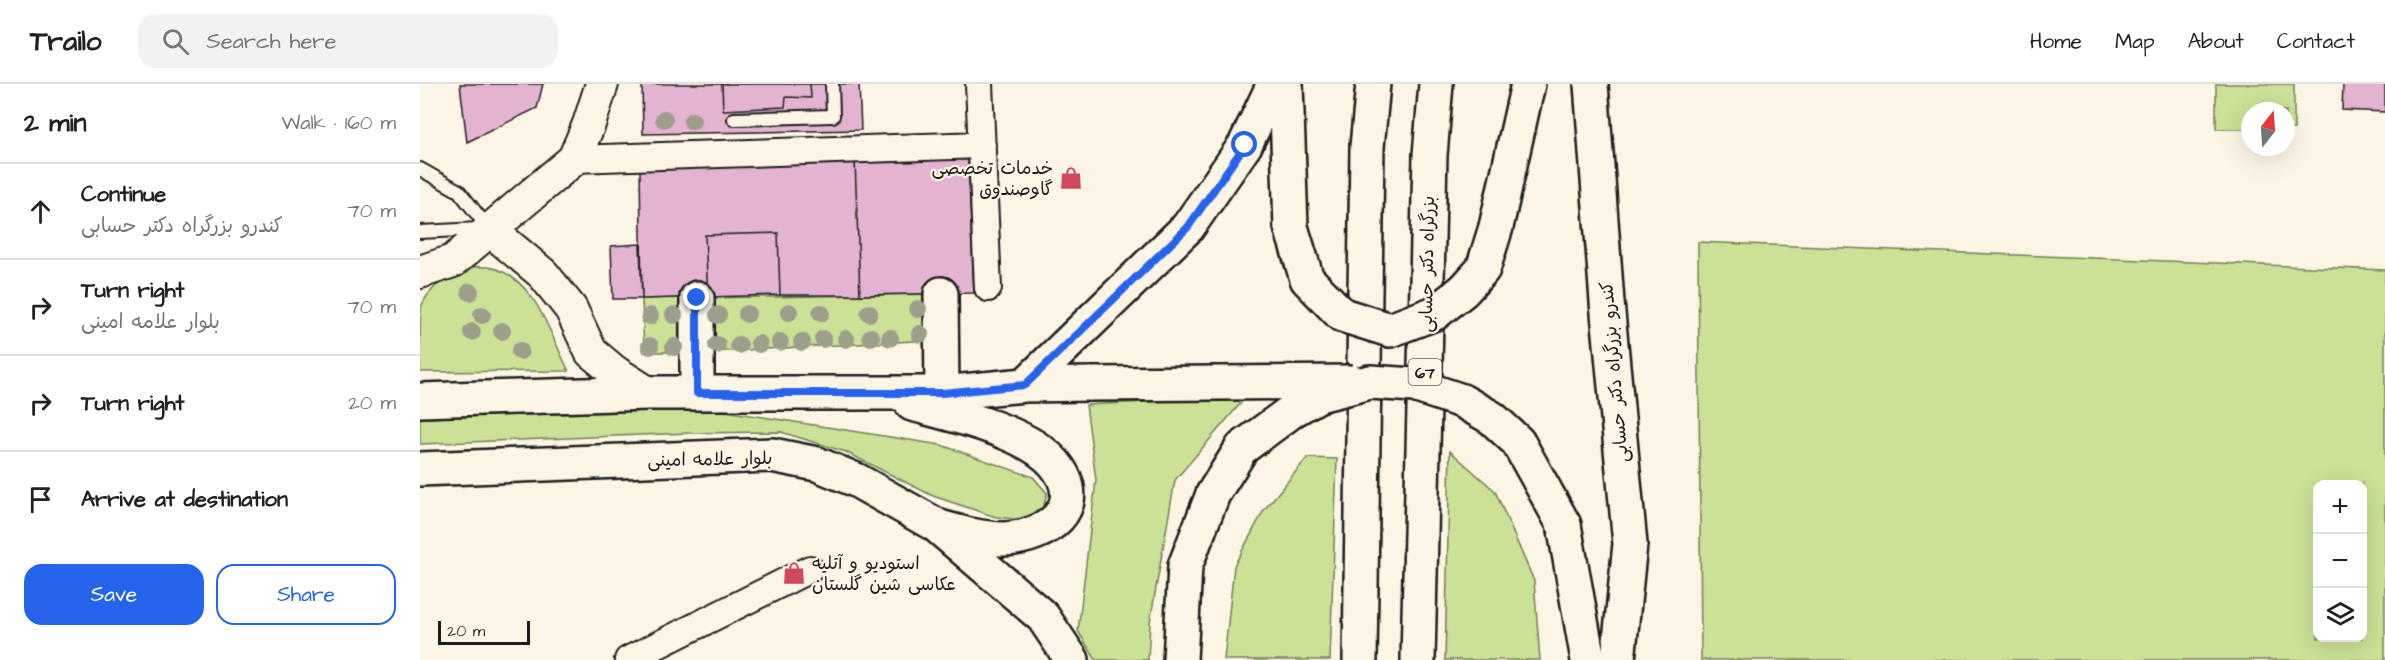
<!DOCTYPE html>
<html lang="en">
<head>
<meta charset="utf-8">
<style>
	body { margin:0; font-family:"Architects Daughter","Playpen Sans Arabic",sans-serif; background:#f2f2f2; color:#202124 }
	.controls { position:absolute; right:18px; bottom:18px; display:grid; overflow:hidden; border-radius:12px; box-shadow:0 6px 24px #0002 }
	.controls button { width:54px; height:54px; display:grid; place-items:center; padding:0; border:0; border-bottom:2px solid #e0e0e0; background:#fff; color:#202124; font:30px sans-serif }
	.compass { position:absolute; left:1821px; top:18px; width:54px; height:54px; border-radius:50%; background:#fff; box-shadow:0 6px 24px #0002; rotate:17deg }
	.scale { position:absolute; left:18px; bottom:15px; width:92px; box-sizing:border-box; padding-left:6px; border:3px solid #1c1c1c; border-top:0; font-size:16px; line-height:21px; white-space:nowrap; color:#1c1c1c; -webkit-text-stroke:4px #fcf5e5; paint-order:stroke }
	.stop { position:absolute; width:18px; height:18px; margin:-14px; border:4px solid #2563eb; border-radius:50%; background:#fff }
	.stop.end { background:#2563eb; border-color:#fff; box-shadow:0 2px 6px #0008 }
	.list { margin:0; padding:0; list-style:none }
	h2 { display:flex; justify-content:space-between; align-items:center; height:78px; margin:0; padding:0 24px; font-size:26px }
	h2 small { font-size:20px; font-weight:400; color:#757577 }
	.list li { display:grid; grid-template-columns:39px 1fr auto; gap:18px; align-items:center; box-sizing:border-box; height:96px; padding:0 24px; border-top:2px solid #e0e0e0 }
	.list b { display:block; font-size:22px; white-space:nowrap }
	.list p { margin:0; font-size:20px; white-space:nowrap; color:#757577 }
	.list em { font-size:20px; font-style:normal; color:#757577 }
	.actions { display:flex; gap:12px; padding:18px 24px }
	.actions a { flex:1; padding:14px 0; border:2px solid #2563eb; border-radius:18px; text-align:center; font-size:21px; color:#2563eb }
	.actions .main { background:#2563eb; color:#fff }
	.icon { flex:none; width:33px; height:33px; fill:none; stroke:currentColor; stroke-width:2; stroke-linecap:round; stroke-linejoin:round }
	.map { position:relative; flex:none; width:1965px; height:576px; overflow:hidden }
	header { display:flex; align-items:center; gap:36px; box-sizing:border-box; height:84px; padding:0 30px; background:#fff; border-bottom:2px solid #e0e0e0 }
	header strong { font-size:28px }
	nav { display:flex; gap:33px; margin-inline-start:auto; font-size:21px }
	.search { width:420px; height:54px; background:#f2f2f2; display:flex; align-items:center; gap:15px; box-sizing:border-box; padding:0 21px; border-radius:18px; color:#757577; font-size:22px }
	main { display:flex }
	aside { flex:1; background:#fff }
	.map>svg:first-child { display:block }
</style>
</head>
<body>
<header>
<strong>Trailo</strong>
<div class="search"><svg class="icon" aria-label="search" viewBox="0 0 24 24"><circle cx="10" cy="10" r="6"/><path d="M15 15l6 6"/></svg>Search here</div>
<nav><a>Home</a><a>Map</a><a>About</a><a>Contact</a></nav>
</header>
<main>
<aside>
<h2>2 min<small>Walk · 160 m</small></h2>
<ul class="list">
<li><svg class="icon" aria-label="ahead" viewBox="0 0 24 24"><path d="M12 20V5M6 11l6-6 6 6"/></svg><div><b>Continue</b><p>کندرو بزرگراه دکتر حسابی</p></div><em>70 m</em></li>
<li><svg class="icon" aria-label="right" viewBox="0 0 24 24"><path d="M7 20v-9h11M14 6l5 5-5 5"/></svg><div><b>Turn right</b><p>بلوار علامه امینی</p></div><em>70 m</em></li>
<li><svg class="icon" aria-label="right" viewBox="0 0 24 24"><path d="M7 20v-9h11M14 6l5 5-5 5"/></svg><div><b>Turn right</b></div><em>20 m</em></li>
<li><svg class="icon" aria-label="arrive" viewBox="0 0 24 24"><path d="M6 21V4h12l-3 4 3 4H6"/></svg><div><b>Arrive at destination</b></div></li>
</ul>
<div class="actions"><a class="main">Save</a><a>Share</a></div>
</aside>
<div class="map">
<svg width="1965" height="576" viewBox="0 0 1965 576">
	<rect width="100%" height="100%" fill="#fcf5e5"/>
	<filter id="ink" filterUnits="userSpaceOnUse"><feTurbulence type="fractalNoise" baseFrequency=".0167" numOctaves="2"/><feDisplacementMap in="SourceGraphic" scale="12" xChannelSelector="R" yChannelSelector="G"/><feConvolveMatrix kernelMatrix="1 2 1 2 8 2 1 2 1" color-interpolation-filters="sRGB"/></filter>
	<g filter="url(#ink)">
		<path fill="#cae196" stroke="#737e59" stroke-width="1.5" fill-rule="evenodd" d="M1796,0H1874V45H1866V27H1830V45H1796Z
			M1278,158L1965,186V576H1281ZM1898,400H1942V554H1898Z
			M45,183C54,183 65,182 73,184C117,196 130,252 149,287L0,288C0,274 0,233 1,223C9,203 28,192 45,183Z
			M510,210L512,256L289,268L288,214Z
			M265,214L266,268H224L222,215Z
			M826,313L755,396L730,538L728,576H676L658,547L676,396L666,321Z
			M292,325L521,361L613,393L627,409L622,430L603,436L576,433L513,412L426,368L361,348L269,349L0,360V334Z
			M1030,367L1075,407L1114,497L1120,576H1025Z
			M887,374L917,375L910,576H804L814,482L844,426Z"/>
		<path fill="#e5b3d2" stroke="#1c1c1c" stroke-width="1.5" d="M40,0H123L117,24L47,58Z
			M222,0H302L303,26L365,23L366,13L391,14L390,0H439L441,46L223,50Z
			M302,0H390L391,14L366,13L365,23L303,26Z
			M1923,0H1965V28L1922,26Z
			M548,73L554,209L440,211L435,77Z
			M435,77L440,211H360L358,149L285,151L288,213L222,215L220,85Z
			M358,149L360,211L288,213L285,151Z
			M220,160L222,215H193L191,162Z"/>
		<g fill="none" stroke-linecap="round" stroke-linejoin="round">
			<g stroke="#1c1c1c" stroke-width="16">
				<path id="service" d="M314,35L413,32L412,0
					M0,85L39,107L68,144
					M0,148L59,145"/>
			</g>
			<g stroke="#1c1c1c" stroke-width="30">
				<path id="minor" d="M559,0L568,204
					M154,75L562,61
					M208,576L390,485"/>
			</g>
			<g stroke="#1c1c1c" stroke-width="36">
				<path id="tertiary" d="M69,145L123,190L151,225L171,268L195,288L228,309
					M0,188L33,177L154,75L169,40L182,0"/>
			</g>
			<g stroke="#1c1c1c" stroke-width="38">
				<path id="secondary" d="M866,0L871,143
					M1171,0L1187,218L1210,460L1198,576
					M1076,143L1108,0
					M521,210L522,309
					M277,214V309
					M605,301L768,143L825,61L854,0
					M0,316L228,309H522L605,301L671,300
					M492,320C533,331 607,347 635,380C670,423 626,454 584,455C562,455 541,449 520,443
					M0,385L352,371L397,380L436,396L516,441L623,533L652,576"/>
			</g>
			<g stroke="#1c1c1c" stroke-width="38">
				<path id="trunk" d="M1144,441L1168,576
					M760,576L765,482L793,410L822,364
					M940,576L947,63L953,0
					M998,576L1010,71L1016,0"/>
			</g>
			<use href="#service" stroke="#fcf5e5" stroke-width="12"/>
			<use href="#minor" stroke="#fcf5e5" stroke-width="26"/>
			<use href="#tertiary" stroke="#fcf5e5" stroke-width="32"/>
			<use href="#secondary" stroke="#fcf5e5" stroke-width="33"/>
			<use href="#trunk" stroke="#fcf5e5" stroke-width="33"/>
			<g stroke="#1c1c1c" stroke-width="38" stroke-linecap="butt">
				<path id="secondary-bridge" d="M871,143L887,195L922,231L970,246L1015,229L1044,206L1063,185L1076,143
					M671,300L933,298"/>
			</g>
			<g stroke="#1c1c1c" stroke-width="38" stroke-linecap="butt">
				<path id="trunk-bridge" d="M822,364L873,326L899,311L950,298L994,301L1042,317L1072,334L1098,358L1144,441"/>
			</g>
			<use href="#secondary-bridge" stroke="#fcf5e5" stroke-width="33"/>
			<use href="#trunk-bridge" stroke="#fcf5e5" stroke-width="33"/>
		</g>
		<g fill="#9d9e8b">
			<circle cx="244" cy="35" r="9"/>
			<circle cx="272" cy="37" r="9"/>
			<circle cx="50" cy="208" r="9"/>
			<circle cx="498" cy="225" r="9"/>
			<circle cx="369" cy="228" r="9"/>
			<circle cx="401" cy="229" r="9"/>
			<circle cx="449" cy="229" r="9"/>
			<circle cx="327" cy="230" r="9"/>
			<circle cx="62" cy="231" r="9"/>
			<circle cx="254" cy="231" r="9"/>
			<circle cx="298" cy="231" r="9"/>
			<circle cx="230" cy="232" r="9"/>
			<circle cx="82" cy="247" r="9"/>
			<circle cx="52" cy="248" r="9"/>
			<circle cx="500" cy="250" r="9"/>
			<circle cx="451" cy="253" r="9"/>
			<circle cx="470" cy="254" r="9"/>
			<circle cx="403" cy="255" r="9"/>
			<circle cx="426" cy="255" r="9"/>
			<circle cx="360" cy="258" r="9"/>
			<circle cx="382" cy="258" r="9"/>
			<circle cx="339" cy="260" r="9"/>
			<circle cx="297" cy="261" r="9"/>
			<circle cx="319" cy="261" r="9"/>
			<circle cx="230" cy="262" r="9"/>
			<circle cx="254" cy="263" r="9"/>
			<circle cx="100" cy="267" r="9"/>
		</g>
	</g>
	<g fill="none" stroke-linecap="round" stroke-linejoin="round" filter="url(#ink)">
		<path stroke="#2563eb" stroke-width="8" d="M277,214V309H522L605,301L768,143L825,61"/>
	</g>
	<defs>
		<g id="shop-bare" transform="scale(1.8)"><path d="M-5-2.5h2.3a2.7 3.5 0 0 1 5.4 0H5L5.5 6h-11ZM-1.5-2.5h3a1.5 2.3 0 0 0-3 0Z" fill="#d1495b" stroke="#fcf5e5" stroke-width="2.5" paint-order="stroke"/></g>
	</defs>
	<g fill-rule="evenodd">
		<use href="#shop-bare" x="651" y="94"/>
		<use href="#shop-bare" x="374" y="489"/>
	</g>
	<g text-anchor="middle" stroke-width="4.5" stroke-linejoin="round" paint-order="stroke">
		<rect fill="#fcf5e5" stroke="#5f5d58" stroke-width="1.5" x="988.5" y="275" width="33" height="26" rx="4.5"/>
		<g font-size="16" font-weight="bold" fill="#1c1c1c">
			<text x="1005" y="294">67</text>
		</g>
		<g font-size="18" fill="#1c1c1c" stroke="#fcf5e5" text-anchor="end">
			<text x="633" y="90">خدمات تخصصی<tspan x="633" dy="21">گاوصندوق</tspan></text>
			<text x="392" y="485" text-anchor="start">استودیو و آتلیه<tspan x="392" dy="21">عکاسی شین گلستان</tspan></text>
		</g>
		<g font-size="18" fill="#1c1c1c" stroke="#fcf5e5">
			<text transform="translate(1007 180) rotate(-89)" y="6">بزرگراه دکتر حسابی</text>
			<text transform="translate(1194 288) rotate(-95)" y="6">کندرو بزرگراه دکتر حسابی</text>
			<text transform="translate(290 375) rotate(-1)" y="6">بلوار علامه امینی</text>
		</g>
	</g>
</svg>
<div class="controls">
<button>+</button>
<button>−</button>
<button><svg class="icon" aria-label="layers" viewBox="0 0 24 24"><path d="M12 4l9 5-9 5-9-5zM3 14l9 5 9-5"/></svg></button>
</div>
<svg class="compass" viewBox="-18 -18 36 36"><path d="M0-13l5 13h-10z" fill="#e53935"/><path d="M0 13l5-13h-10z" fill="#757577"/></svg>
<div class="scale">20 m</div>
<div class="stop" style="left:825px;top:61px"></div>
<div class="stop end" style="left:277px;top:214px"></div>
</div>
</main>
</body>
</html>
